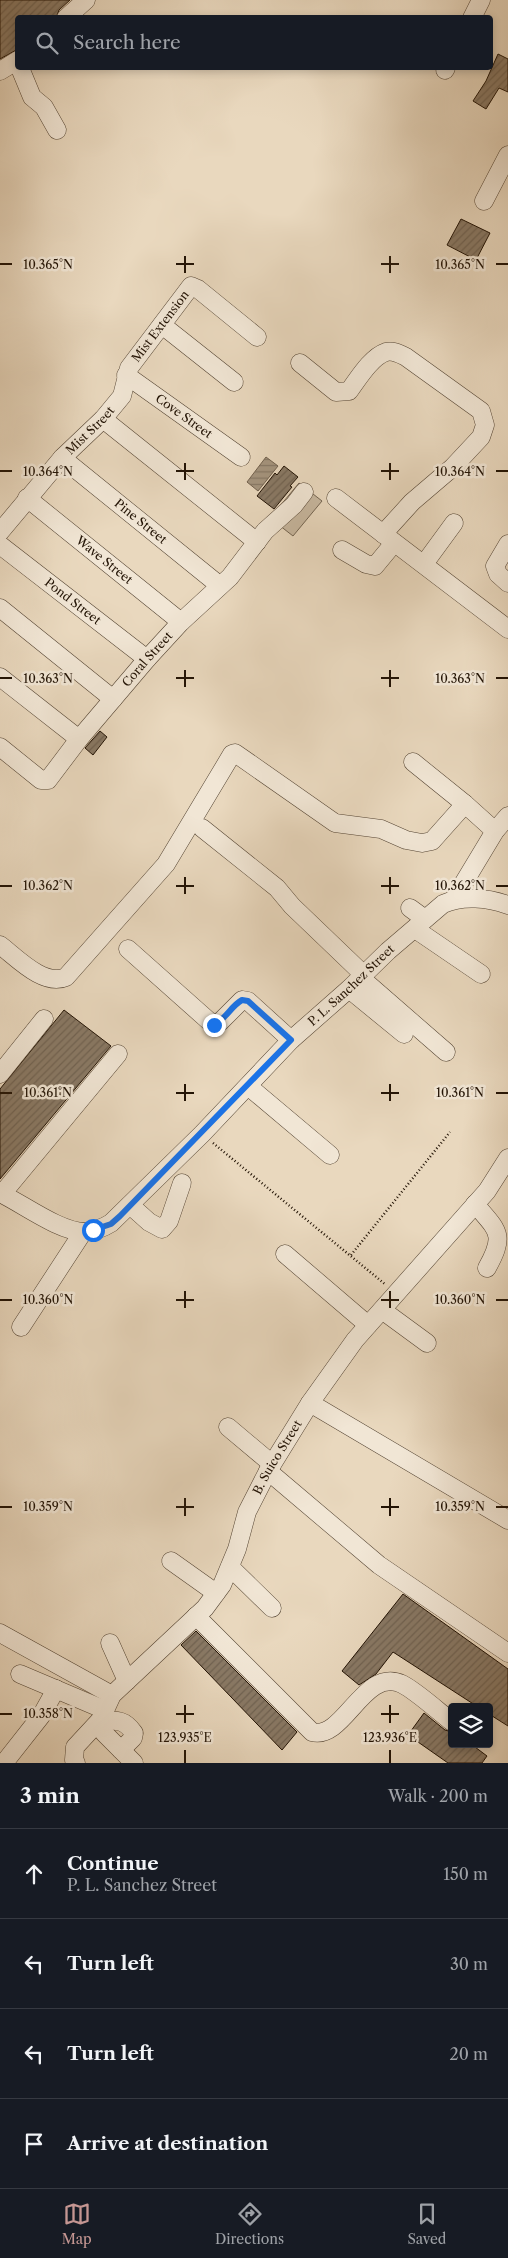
<!DOCTYPE html>
<html lang="en">
<head>
<meta charset="utf-8">
<style>
	body { margin:0; font-family:"Libre Caslon Text",serif; background:#242831; color:#f1f3f6 }
	.controls { position:absolute; right:15px; bottom:15px; display:grid; overflow:hidden; border-radius:5px; box-shadow:0 2px 8px #0003 }
	.controls button { width:45px; height:45px; display:grid; place-items:center; padding:0; border:0; border-bottom:1px solid #363941; background:#171b24; color:#f1f3f6; font:25px sans-serif }
	.stop { position:absolute; width:15px; height:15px; margin:-11px; border:4px solid #1a73e8; border-radius:50%; background:#fff }
	.stop.end { background:#1a73e8; border-color:#fff; box-shadow:0 1px 5px #0008 }
	.list { margin:0; padding:0; list-style:none }
	h2 { display:flex; justify-content:space-between; align-items:center; height:65px; margin:0; padding:0 20px; font-size:21px }
	h2 small { font-size:16px; font-weight:400; color:#9ea1a6 }
	.list li { display:grid; grid-template-columns:32px 1fr auto; gap:15px; align-items:center; box-sizing:border-box; height:90px; padding:0 20px; border-top:1px solid #363941 }
	.list b { display:block; font-size:19px; white-space:nowrap }
	.list p { margin:0; font-size:16px; white-space:nowrap; color:#9ea1a6 }
	.list em { font-size:16px; font-style:normal; color:#9ea1a6 }
	.icon { flex:none; width:28px; height:28px; fill:none; stroke:currentColor; stroke-width:2; stroke-linecap:round; stroke-linejoin:round }
	.map { position:relative; flex:none; width:508px; height:1763px; overflow:hidden }
	.search { position:absolute; background:#171b24; box-shadow:0 2px 8px #0003; left:15px; right:15px; top:15px; height:55px; display:flex; align-items:center; gap:12px; box-sizing:border-box; padding:0 18px; border-radius:5px; color:#9ea1a6; font-size:19px }
	.sheet { height:425px; background:#171b24 }
	nav { display:flex; justify-content:space-around; align-items:center; box-sizing:border-box; height:70px; border-top:1px solid #363941; background:#171b24; font-size:14px; color:#9ea1a6 }
	nav a { display:grid; justify-items:center; gap:2px }
	nav .on { color:#c59692 }
	.map>svg:first-child { display:block }
</style>
</head>
<body>
<div class="map">
<svg width="508" height="1763" viewBox="0 0 508 1763">
	<defs>
		<pattern id="water-rules" width="6" height="5" patternUnits="userSpaceOnUse" patternTransform="scale(1.25)"><rect width="6" height="5" fill="#a5957f"/><path d="M0 2.5h6" fill="none" stroke="#867866"/></pattern>
		<pattern id="building-hatch" width="6" height="6" patternUnits="userSpaceOnUse" patternTransform="scale(1.25)"><rect width="6" height="6" fill="#897965"/><path d="M-1 1l2-2M0 6l6-6M5 7l2-2" fill="none" stroke="#706251"/></pattern>
	</defs>
	<rect width="100%" height="100%" fill="#e9d8be"/>
	<filter id="stains"><feTurbulence type="fractalNoise" baseFrequency=".004" numOctaves="4"/><feColorMatrix values="0 0 0 0 .2 0 0 0 0 .09 0 0 0 0 .02 0 0 0 .5 -.17"/></filter>
	<radialGradient id="worn" r=".72"><stop offset=".6" stop-color="#630" stop-opacity="0"/><stop offset="1" stop-color="#630" stop-opacity=".3"/></radialGradient>
	<path fill="#c7b79f" stroke="#746552" d="M299,483L322,501L293,536L270,518Z"/>
	<path fill="url(#water-rules)" stroke="#71614e" d="M266,457L278,466L258,491L247,482Z"/>
	<path fill="url(#building-hatch)" stroke="#221305" d="M0,0H70L59,10L56,18H18V49L0,59Z
		M498,54L508,59V92L499,88L486,109L473,101L486,81Z
		M461,219L490,233L476,260L447,245Z
		M284,466L298,477L290,486L292,487L274,509L257,496L275,473L277,475Z
		M100,731L107,737L93,755L85,748Z
		M64,1010L111,1046L0,1179V1089Z
		M403,1594L508,1669V1726L489,1714V1707H478L393,1652L376,1674L359,1685L342,1671Z
		M196,1631L297,1732L282,1750L181,1645Z
		M424,1713L445,1730L452,1732V1744H471L487,1756L482,1763H448L408,1735Z"/>
	<g fill="none" stroke-linecap="round" stroke-linejoin="round">
		<g stroke="#544433" stroke-width="19">
			<g id="minor">
				<path d="M66,18L86,0"/>
				<path d="M472,18L481,0"/>
				<path d="M20,68L32,97L44,107L57,130"/>
				<path d="M445,70L446,68"/>
				<path d="M0,71L18,60"/>
				<path d="M484,201L508,155"/>
				<path d="M162,325L234,382"/>
				<path d="M300,363L336,392L349,391C358,379 371,357 386,352C393,350 400,354 406,357L481,411L485,425L481,437L453,467L412,502L383,534"/>
				<path id="s1" d="M126,375L241,457"/>
				<path d="M103,419L257,542"/>
				<path id="s2" d="M62,458L219,585"/>
				<path id="s3" d="M27,498L181,622"/>
				<path d="M336,498L508,629"/>
				<path id="s4" d="M0,532L62,458L103,419L122,396L129,368L191,286L198,289L257,337"/>
				<path d="M508,544L495,566L498,574L508,583"/>
				<path id="s5" d="M0,545L147,659"/>
				<path d="M342,550L366,564L375,566L394,543"/>
				<path d="M424,564L454,523"/>
				<path d="M0,608L113,699"/>
				<path d="M0,677L79,739"/>
				<path id="s6" d="M0,747L41,780H48L79,739L147,659L181,622L230,577L265,531L294,505L304,492"/>
				<path d="M413,762L465,804L495,831"/>
				<path d="M202,828L277,888L292,906L364,975"/>
				<path d="M454,899L495,831L508,816"/>
				<path d="M410,908L425,919"/>
				<path d="M415,929L481,974"/>
				<path d="M0,945C17,958 44,987 66,977L166,864L232,754L235,753L335,823L381,829L406,840L422,843L432,841L465,804"/>
				<path d="M128,949L210,1022L215,1025L220,1022L242,1000L248,1001L291,1040"/>
				<path d="M361,978L446,1052"/>
				<path d="M349,989L404,1034"/>
				<path d="M0,1074L44,1019"/>
				<path d="M248,1086L330,1155"/>
				<path id="s7" d="M0,1193C23,1204 60,1232 85,1232C94,1231 103,1228 111,1223L202,1134L291,1040L349,989L388,951L443,904C463,895 488,898 508,905"/>
				<path d="M2,1194L118,1054"/>
				<path d="M475,1204C498,1231 506,1234 487,1268"/>
				<path d="M130,1205L149,1222L162,1229L169,1221L182,1183"/>
				<path d="M285,1254L368,1325"/>
				<path d="M382,1310L427,1343"/>
				<path d="M21,1327L83,1232"/>
				<path d="M310,1403L508,1520"/>
				<path d="M228,1427L272,1464"/>
				<path d="M268,1471L379,1565L508,1653"/>
				<path d="M171,1561L216,1593"/>
				<path d="M230,1567L272,1608"/>
				<path d="M196,1616L312,1732C344,1741 364,1666 402,1684C416,1691 438,1711 452,1722"/>
				<path d="M0,1633L112,1695"/>
				<path d="M110,1643L127,1681"/>
				<path d="M20,1674L105,1710"/>
				<path d="M101,1722C117,1719 125,1720 134,1733L133,1738L121,1750"/>
				<path d="M4,1763L41,1716L56,1689"/>
				<path d="M76,1763L74,1760L75,1747L101,1719"/>
				<path id="s8" d="M134,1763L104,1733L101,1719L112,1695L205,1608L222,1585L237,1549L247,1512L268,1471L310,1403L355,1340L487,1191L508,1158"/>
			</g>
		</g>
		<path stroke="#221305" stroke-width="2.5" stroke-dasharray="1 2.5" stroke-linecap="butt" d="M213,1143L386,1285
			M351,1255L450,1132"/>
		<use href="#minor" stroke="#f1e6d5" stroke-width="18"/>
	</g>
	<g fill="none" stroke-linecap="round" stroke-linejoin="round">
		<path stroke="#1a73e8" stroke-width="6" d="M93,1230L111,1224L120,1216L291,1040L248,1001L242,1000C231,1006 226,1019 214,1025"/>
	</g>
	<path fill="none" stroke="#221305" stroke-width="2" d="M185,256V273M390,256V273M0,264H12M176,264H194M381,264H399M496,264H508M185,463V480M390,463V480M0,471H12M176,471H194M381,471H399M496,471H508M185,670V687M390,670V687M0,678H12M176,678H194M381,678H399M496,678H508M185,877V894M390,877V894M0,886H12M176,886H194M381,886H399M496,886H508M185,1084V1101M390,1084V1101M0,1093H12M176,1093H194M381,1093H399M496,1093H508M185,1291V1308M390,1291V1308M0,1300H12M176,1300H194M381,1300H399M496,1300H508M185,1498V1516M390,1498V1516M0,1507H12M176,1507H194M381,1507H399M496,1507H508M185,1705V1723M390,1705V1723M0,1714H12M176,1714H194M381,1714H399M185,1750V1763M390,1750V1763"/>
	<g text-anchor="middle" stroke-width="5" stroke-linejoin="round" paint-order="stroke">
		<g font-size="12" fill="#221305" stroke="#f1e6d5">
			<text dy="4" stroke="none"><textPath href="#s4" startOffset="264">Mist Extension</textPath></text>
			<text dy="4" stroke="none"><textPath href="#s1" startOffset="71">Cove Street</textPath></text>
			<text dy="4" stroke="none"><textPath href="#s4" startOffset="136">Mist Street</textPath></text>
			<text dy="4" stroke="none"><textPath href="#s2" startOffset="101">Pine Street</textPath></text>
			<text dy="4" stroke="none"><textPath href="#s3" startOffset="99">Wave Street</textPath></text>
			<text dy="4" stroke="none"><textPath href="#s5" startOffset="92">Pond Street</textPath></text>
			<text dy="4" stroke="none"><textPath href="#s6" startOffset="216">Coral Street</textPath></text>
			<text dy="4" stroke="none"><textPath href="#s7" startOffset="460">P. L. Sanchez Street</textPath></text>
			<text dy="4" stroke="none"><textPath href="#s8" startOffset="379">B. Suico Street</textPath></text>
		</g>
	</g>
	<g font-size="12" text-anchor="middle" fill="#221305" stroke="#f1e6d5" stroke-width="5" stroke-linejoin="round" paint-order="stroke">
		<text x="48" y="269">10.365°N</text>
		<text x="460" y="269">10.365°N</text>
		<text x="48" y="476">10.364°N</text>
		<text x="460" y="476">10.364°N</text>
		<text x="48" y="683">10.363°N</text>
		<text x="460" y="683">10.363°N</text>
		<text x="48" y="890">10.362°N</text>
		<text x="460" y="890">10.362°N</text>
		<text x="48" y="1097">10.361°N</text>
		<text x="460" y="1097">10.361°N</text>
		<text x="48" y="1304">10.360°N</text>
		<text x="460" y="1304">10.360°N</text>
		<text x="48" y="1511">10.359°N</text>
		<text x="460" y="1511">10.359°N</text>
		<text x="48" y="1718">10.358°N</text>
		<text x="185" y="1742">123.935°E</text>
		<text x="390" y="1742">123.936°E</text>
	</g>
	<rect width="100%" height="100%" filter="url(#stains)"/>
	<rect width="100%" height="100%" fill="url(#worn)"/>
</svg>
<div class="controls">
<button><svg class="icon" aria-label="layers" viewBox="0 0 24 24"><path d="M12 4l9 5-9 5-9-5zM3 14l9 5 9-5"/></svg></button>
</div>
<div class="stop" style="left:93px;top:1230px"></div>
<div class="stop end" style="left:214px;top:1025px"></div>
<div class="search"><svg class="icon" aria-label="search" viewBox="0 0 24 24"><circle cx="10" cy="10" r="6"/><path d="M15 15l6 6"/></svg>Search here</div>
</div>
<section class="sheet">
<h2>3 min<small>Walk · 200 m</small></h2>
<ul class="list">
<li><svg class="icon" aria-label="ahead" viewBox="0 0 24 24"><path d="M12 20V5M6 11l6-6 6 6"/></svg><div><b>Continue</b><p>P. L. Sanchez Street</p></div><em>150 m</em></li>
<li><svg class="icon" aria-label="left" viewBox="0 0 24 24"><path d="M17 20v-9H6M10 6l-5 5 5 5"/></svg><div><b>Turn left</b></div><em>30 m</em></li>
<li><svg class="icon" aria-label="left" viewBox="0 0 24 24"><path d="M17 20v-9H6M10 6l-5 5 5 5"/></svg><div><b>Turn left</b></div><em>20 m</em></li>
<li><svg class="icon" aria-label="arrive" viewBox="0 0 24 24"><path d="M6 21V4h12l-3 4 3 4H6"/></svg><div><b>Arrive at destination</b></div></li>
</ul>
</section>
<nav>
<a class="on"><svg class="icon" aria-label="map" viewBox="0 0 24 24"><path d="M3 6l6-2 6 2 6-2v14l-6 2-6-2-6 2zM9 4v14M15 6v14"/></svg>Map</a>
<a><svg class="icon" aria-label="directions" viewBox="0 0 24 24"><path d="M12 3l9 9-9 9-9-9zM9 14v-3h6M13 9l2 2-2 2"/></svg>Directions</a>
<a><svg class="icon" aria-label="saved" viewBox="0 0 24 24"><path d="M7 4h10v16l-5-4-5 4z"/></svg>Saved</a>
</nav>
</body>
</html>
